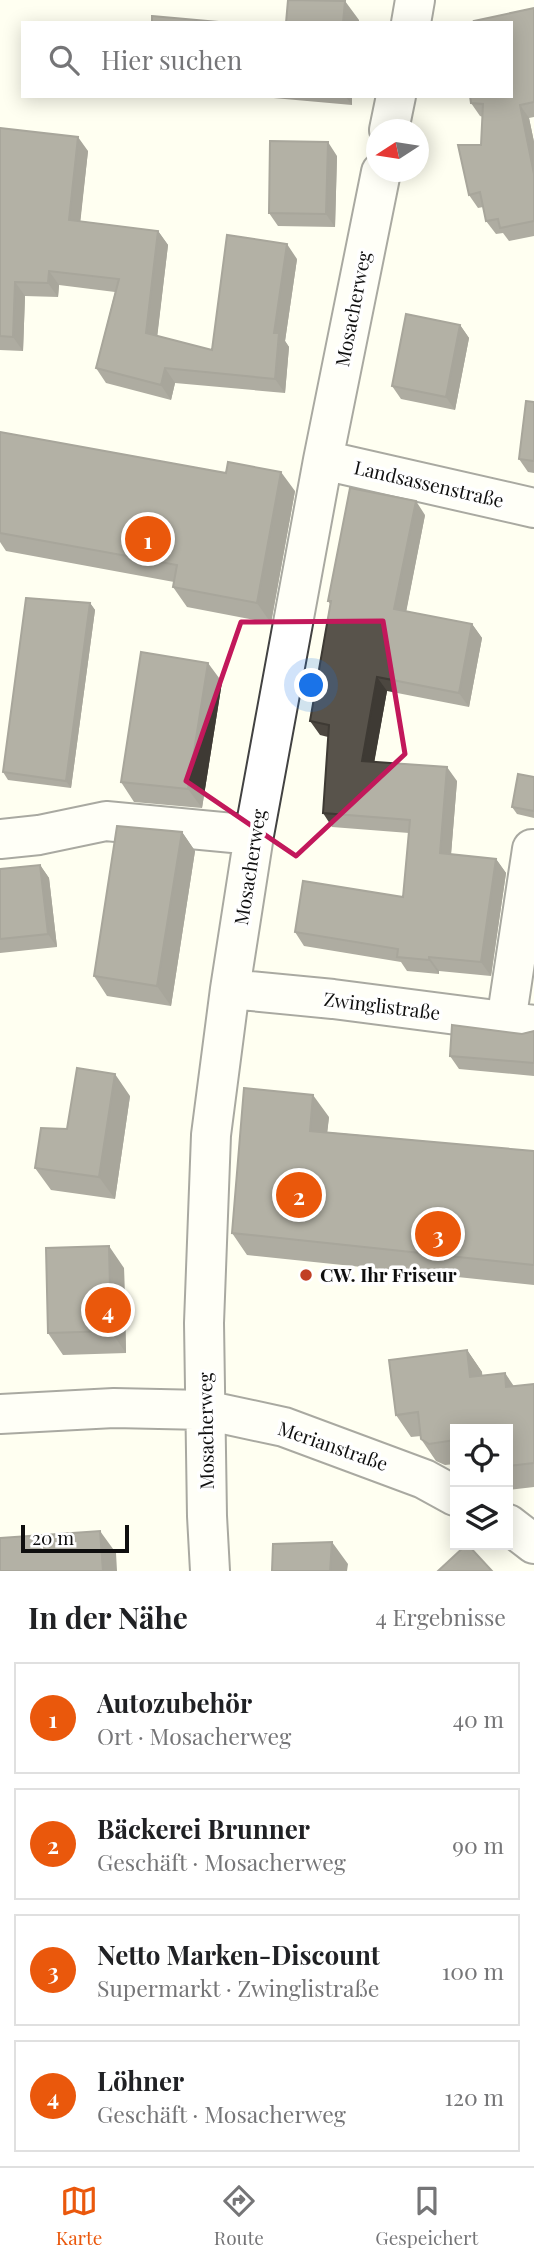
<!DOCTYPE html>
<html lang="de">
<head>
<meta charset="utf-8">
<style>
	body { margin:0; font-family:"Playfair Display",serif; background:#f6f6f6; color:#202124 }
	.controls { position:absolute; right:21px; bottom:21px; display:grid; overflow:hidden; border-radius:0px; box-shadow:0 4px 18px #0003 }
	.controls button { width:63px; height:63px; display:grid; place-items:center; padding:0; border:0; border-bottom:2px solid #e0e0e0; background:#fff; color:#202124; font:35px sans-serif }
	.compass { position:absolute; left:366px; top:119px; width:63px; height:63px; border-radius:50%; background:#fff; box-shadow:0 4px 18px #0003; rotate:258deg }
	.scale { position:absolute; left:21px; bottom:18px; width:108px; box-sizing:border-box; padding-left:7px; border:4px solid #0f0f0f; border-top:0; font-size:19px; line-height:24px; white-space:nowrap; color:#0f0f0f; -webkit-text-stroke:5px #fff; paint-order:stroke }
	.you { position:absolute; left:312px; top:686px; width:24px; height:24px; margin:-18px; border:5px solid #fff; border-radius:50%; background:#1a73e8; box-shadow:0 0 0 10px #1a73e833 }
	.badge { display:grid; place-items:center; width:46px; height:46px; border-radius:50%; background:#ea580c; color:#fff; font-size:23px; font-weight:700 }
	.pin { position:absolute; translate:-50% -50%; border:4px solid #fff; box-shadow:0 2px 7px #0006 }
	.list { margin:0; padding:0; list-style:none }
	h2 { display:flex; justify-content:space-between; align-items:center; height:91px; margin:0; padding:0 28px; font-size:30px }
	h2 small { font-size:23px; font-weight:400; color:#757577 }
	.list li { display:grid; grid-template-columns:46px 1fr auto; gap:21px; align-items:center; box-sizing:border-box; height:112px; margin:0 14px 14px; padding:0 14px; border:2px solid #e0e0e0; border-radius:0px }
	.list b { display:block; font-size:26px; white-space:nowrap }
	.list p { margin:0; font-size:23px; white-space:nowrap; color:#757577 }
	.list em { font-size:23px; font-style:normal; color:#757577 }
	.icon { flex:none; width:38px; height:38px; fill:none; stroke:currentColor; stroke-width:2; stroke-linecap:round; stroke-linejoin:round }
	.map { position:relative; flex:none; width:534px; height:1571px; overflow:hidden }
	.search { position:absolute; background:#fff; box-shadow:0 4px 18px #0003; left:21px; right:21px; top:21px; height:77px; display:flex; align-items:center; gap:18px; box-sizing:border-box; padding:0 24px; border-radius:0px; color:#757577; font-size:26px }
	.sheet { height:595px; background:#fff }
	nav { display:flex; justify-content:space-around; align-items:center; box-sizing:border-box; height:98px; border-top:2px solid #e0e0e0; background:#fff; font-size:19px; color:#757577 }
	nav a { display:grid; justify-items:center; gap:4px }
	nav .on { color:#ea580c }
	.map>svg:first-child { display:block }
</style>
</head>
<body>
<div class="map">
<svg width="534" height="1571" viewBox="0 0 534 1571">
	<rect width="100%" height="100%" fill="#fffff1"/>
	<g fill="none" stroke-linecap="round" stroke-linejoin="round">
		<g stroke="#424242" stroke-width="42">
			<path id="minor" d="M411,23L415,0
				M389,130L396,96
				M323,460L534,508
				M0,839L39,835L106,821L254,835
				M230,989L333,999L534,1025
				M506,1022L532,849
				M0,1414L114,1408L205,1410L284,1427L424,1479L455,1496
				M508,1524L534,1544
				M210,1571L207,1516L204,1323L211,1135L230,989L254,835L323,460L381,172"/>
		</g>
		<use href="#minor" stroke="#fff" stroke-width="38"/>
	</g>
	<path fill="#4c4740" d="M534,9V117L529,118L534,142V236L509,241L503,233L496,234L486,221L483,207L478,208L469,195L481,145L483,117L480,116L471,103L511,96Z
		M250,96H352V105Z
		M0,128L88,151L80,221L158,231L168,245L157,336L212,350L297,259L285,341L289,347L285,393L175,383L171,400L106,383L96,368L115,292L59,285L58,297L25,296L23,351L0,350Z
		M337,156L335,227L278,226L269,213Z
		M460,325L469,338L455,410L401,399L392,386Z
		M534,402V473L528,472L519,459Z
		M0,432L295,491L271,623L187,607L173,587L174,582L6,551L0,542Z
		M425,515L406,611L472,624L482,638L469,707L387,691L374,762L457,781L451,854L496,859L506,873L491,976L439,971V974L407,971L401,962L304,946L295,932L403,897L409,833L332,827L323,813L328,737L320,735L310,721L330,604L328,601Z
		M90,603L95,610L71,788L8,780L3,772Z
		M222,682L202,808L134,802L121,782Z
		M534,777V818L517,814L512,807Z
		M182,832L195,851L171,1006L107,996L94,976Z
		M40,865L49,878L57,947L0,953V869Z
		M534,1031V1076L459,1069L450,1056Z
		M130,1096L115,1199L51,1190L35,1168L67,1129Z
		M329,1117L327,1132L534,1151V1285L247,1255L232,1233Z
		M124,1268L126,1353L63,1355L48,1333Z
		M467,1350L482,1372V1376L514,1386L534,1384V1487L508,1490V1429H455V1464L445,1465L436,1461L421,1439V1436L411,1437L396,1415Z"/>
	<path fill="#3e3a34" d="M345,1L359,20V23H343Z
		M345,96H352V105Z
		M520,105L529,118L534,142V174Z
		M78,137L88,151L79,234L69,220Z
		M328,142L337,156L335,227L326,214Z
		M158,231L168,245L156,347L146,333Z
		M287,244L297,259L285,341L289,347L285,393L275,379L274,333Z
		M49,271L59,285L58,297L48,283Z
		M15,282L25,296L23,351L13,337Z
		M460,325L469,338L455,410L446,397Z
		M165,368L175,383L171,400L161,385Z
		M281,472L295,491L271,623L257,603Z
		M416,501L425,515L404,623L394,609Z
		M90,603L95,610L71,788L66,781Z
		M472,624L482,638L469,707L459,693Z
		M208,663L222,682L202,808L188,789Z
		M377,677L387,691L372,775L362,761Z
		M447,767L457,781L450,867L440,853Z
		M182,832L195,851L171,1006L157,986Z
		M496,859L506,873L491,976L481,962Z
		M40,865L49,878L57,947L48,934Z
		M429,957L439,971V974L429,960Z
		M115,1074L130,1096L115,1199L99,1177Z
		M313,1095L329,1117L325,1153L310,1131Z
		M109,1246L124,1268L126,1353L111,1331Z
		M467,1350L482,1372L485,1399L470,1377Z
		M505,1373L520,1395L506,1387Z
		M100,1531L116,1553L117,1571H103Z
		M332,1542L348,1564L347,1571H330Z"/>
	<path fill="#58534b" stroke="#3e3a34" stroke-width="2" d="M288,0L345,1L343,23H286Z
		M534,8V102L520,105L534,174V221L500,228L498,219L486,221L480,192L469,195L458,145H481L483,104L471,103L470,96H511V23H475L474,21Z
		M152,16L230,23H152Z
		M0,128L78,137L69,220L158,231L146,333L212,350L227,235L287,244L274,333H279L275,379L165,368L161,385L96,368L119,279L49,271L48,283L15,282L13,337L0,336Z
		M270,141L328,142L326,214L269,213Z
		M406,314L460,325L446,397L392,386Z
		M526,401L534,402V461L519,459Z
		M0,432L226,473L228,462L281,472L257,603L173,587L177,565L0,533Z
		M350,488L416,501L394,609L472,624L459,693L377,677L362,761L447,767L440,853L496,859L481,962L429,957V960L397,957L398,949L295,932L303,881L403,897L410,820L323,813L329,725L310,721L331,601H328Z
		M26,598L90,603L66,781L3,772Z
		M141,652L208,663L188,789L121,782Z
		M518,774L534,777V811L512,807Z
		M117,826L182,832L157,986L94,976Z
		M40,865L48,934L0,939V869Z
		M452,1025L522,1034L534,1031V1063L450,1056Z
		M77,1068L115,1074L99,1177L35,1168L41,1128L67,1129Z
		M244,1088L313,1095L310,1131L534,1151V1265L232,1233Z
		M109,1246L111,1331L48,1333L46,1248Z
		M467,1350L470,1377L505,1373L506,1387L534,1384V1463L508,1466V1429H455V1440L429,1444L421,1439L418,1412L396,1415L389,1360Z
		M100,1531L103,1571H0V1538Z
		M332,1542L330,1571H272L273,1544Z
		M466,1545H468L492,1571H438Z"/>
	<path d="M0 0H534V1571H0ZM383,621L405,754L296,856L186,781L241,622Z" fill="#fffff1" fill-opacity=".55" fill-rule="evenodd"/>
	<path fill="none" stroke="#c2185b" stroke-width="5" stroke-linejoin="round" d="M383,621L405,754L296,856L186,781L241,622Z"/>
	<circle fill="#c14025" stroke="#fff" stroke-width="2.5" cx="306" cy="1275" r="7"/>
	<g text-anchor="middle" stroke-width="7" stroke-linejoin="round" paint-order="stroke">
		<g font-size="19" fill="#0f0f0f" stroke="#fff">
			<text transform="translate(353 309) rotate(-79)" y="7">Mosacherweg</text>
			<text transform="translate(429 484) rotate(13)" y="7">Landsassenstraße</text>
			<text transform="translate(250 867) rotate(-81)" y="7">Mosacherweg</text>
			<text transform="translate(382 1006) rotate(7)" y="7">Zwinglistraße</text>
			<text transform="translate(206 1431) rotate(-91)" y="7">Mosacherweg</text>
			<text transform="translate(333 1446) rotate(19)" y="7">Merianstraße</text>
		</g>
		<g font-size="19" font-weight="bold" fill="#0f0f0f" stroke="#fff" text-anchor="start">
			<text x="320" y="1282">CW. Ihr Friseur</text>
		</g>
	</g>
</svg>
<div class="controls">
<button><svg class="icon" aria-label="locate" viewBox="0 0 24 24"><circle cx="12" cy="12" r="6"/><path d="M12 2v4M12 18v4M2 12h4M18 12h4"/></svg></button>
<button><svg class="icon" aria-label="layers" viewBox="0 0 24 24"><path d="M12 4l9 5-9 5-9-5zM3 14l9 5 9-5"/></svg></button>
</div>
<svg class="compass" viewBox="-18 -18 36 36"><path d="M0-13l5 13h-10z" fill="#e53935"/><path d="M0 13l5-13h-10z" fill="#757577"/></svg>
<div class="scale">20 m</div>
<div class="you"></div>
<div class="pin badge" style="left:148px;top:539px">1</div>
<div class="pin badge" style="left:299px;top:1195px">2</div>
<div class="pin badge" style="left:438px;top:1234px">3</div>
<div class="pin badge" style="left:108px;top:1310px">4</div>
<div class="search"><svg class="icon" aria-label="search" viewBox="0 0 24 24"><circle cx="10" cy="10" r="6"/><path d="M15 15l6 6"/></svg>Hier suchen</div>
</div>
<section class="sheet">
<h2>In der Nähe<small>4 Ergebnisse</small></h2>
<ul class="list">
<li><span class="badge">1</span><div><b>Autozubehör</b><p>Ort · Mosacherweg</p></div><em>40 m</em></li>
<li><span class="badge">2</span><div><b>Bäckerei Brunner</b><p>Geschäft · Mosacherweg</p></div><em>90 m</em></li>
<li><span class="badge">3</span><div><b>Netto Marken-Discount</b><p>Supermarkt · Zwinglistraße</p></div><em>100 m</em></li>
<li><span class="badge">4</span><div><b>Löhner</b><p>Geschäft · Mosacherweg</p></div><em>120 m</em></li>
</ul>
</section>
<nav>
<a class="on"><svg class="icon" aria-label="map" viewBox="0 0 24 24"><path d="M3 6l6-2 6 2 6-2v14l-6 2-6-2-6 2zM9 4v14M15 6v14"/></svg>Karte</a>
<a><svg class="icon" aria-label="directions" viewBox="0 0 24 24"><path d="M12 3l9 9-9 9-9-9zM9 14v-3h6M13 9l2 2-2 2"/></svg>Route</a>
<a><svg class="icon" aria-label="saved" viewBox="0 0 24 24"><path d="M7 4h10v16l-5-4-5 4z"/></svg>Gespeichert</a>
</nav>
</body>
</html>
